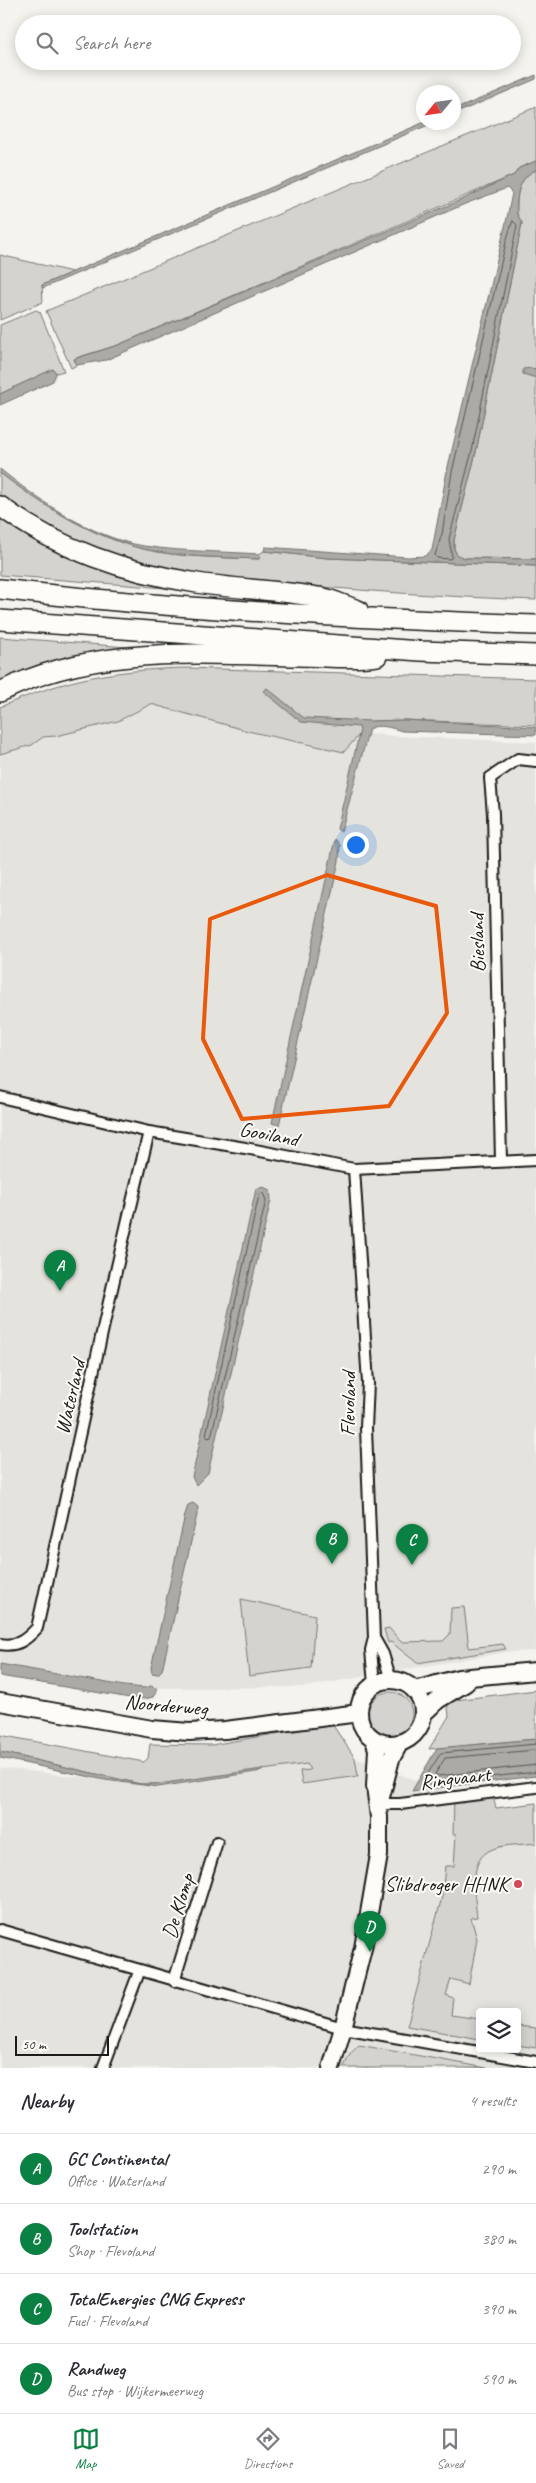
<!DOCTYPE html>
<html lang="en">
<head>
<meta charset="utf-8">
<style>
	body { margin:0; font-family:Caveat,sans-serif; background:#f2f2f3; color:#2b2b33 }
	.controls { position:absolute; right:15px; bottom:15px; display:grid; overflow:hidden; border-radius:5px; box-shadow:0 2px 12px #0003 }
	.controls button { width:45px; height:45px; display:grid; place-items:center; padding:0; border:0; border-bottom:1px solid #e1e1e2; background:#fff; color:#2b2b33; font:25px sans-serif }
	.compass { position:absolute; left:416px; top:85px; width:45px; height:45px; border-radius:50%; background:#fff; box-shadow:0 2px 12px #0003; rotate:241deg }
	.scale { position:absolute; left:15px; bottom:12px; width:94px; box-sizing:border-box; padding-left:5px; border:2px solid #1c1c1c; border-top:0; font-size:14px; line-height:18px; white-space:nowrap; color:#1c1c1c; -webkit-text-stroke:4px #fdfcf7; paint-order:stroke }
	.you { position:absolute; left:355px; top:844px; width:18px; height:18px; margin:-12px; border:4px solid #fff; border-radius:50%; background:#1a73e8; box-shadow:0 0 0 8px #1a73e833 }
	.badge { display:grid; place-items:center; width:32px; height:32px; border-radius:50%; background:#0b8043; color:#fff; font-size:16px; font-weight:700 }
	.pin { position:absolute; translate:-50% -41px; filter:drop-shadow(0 1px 2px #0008) }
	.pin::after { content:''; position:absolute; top:26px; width:18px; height:15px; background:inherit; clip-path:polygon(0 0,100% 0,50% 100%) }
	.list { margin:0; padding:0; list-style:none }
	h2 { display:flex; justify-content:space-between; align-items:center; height:65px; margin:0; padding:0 20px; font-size:21px }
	h2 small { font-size:16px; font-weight:400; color:#7c7c81 }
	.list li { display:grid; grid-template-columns:32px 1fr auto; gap:15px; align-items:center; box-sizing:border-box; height:70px; padding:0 20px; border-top:1px solid #e1e1e2 }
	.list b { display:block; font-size:19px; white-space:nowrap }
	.list p { margin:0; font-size:16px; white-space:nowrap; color:#7c7c81 }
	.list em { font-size:16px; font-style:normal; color:#7c7c81 }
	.icon { flex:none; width:28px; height:28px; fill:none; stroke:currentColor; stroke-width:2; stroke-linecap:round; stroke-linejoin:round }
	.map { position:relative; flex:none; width:536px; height:2068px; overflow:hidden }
	.search { position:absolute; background:#fff; box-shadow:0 2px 12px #0003; left:15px; right:15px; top:15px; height:55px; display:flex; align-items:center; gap:12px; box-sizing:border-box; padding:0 18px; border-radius:28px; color:#7c7c81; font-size:19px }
	.sheet { height:345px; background:#fff }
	nav { display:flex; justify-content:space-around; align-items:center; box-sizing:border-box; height:70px; border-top:1px solid #e1e1e2; background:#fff; font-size:14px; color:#7c7c81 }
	nav a { display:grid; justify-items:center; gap:2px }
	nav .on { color:#0b8043 }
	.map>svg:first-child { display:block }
</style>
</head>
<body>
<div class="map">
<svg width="536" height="2068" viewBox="0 0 536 2068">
	<rect width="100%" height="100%" fill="#f4f3ee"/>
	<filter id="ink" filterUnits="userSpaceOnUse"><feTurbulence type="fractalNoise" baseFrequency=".02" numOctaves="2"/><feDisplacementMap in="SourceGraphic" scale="10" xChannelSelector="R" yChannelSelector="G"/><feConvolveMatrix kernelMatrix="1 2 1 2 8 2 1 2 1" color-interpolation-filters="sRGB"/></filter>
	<g filter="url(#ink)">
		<path fill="#e4e3de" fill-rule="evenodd" d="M151,704L291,728L395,736L536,742V1651L507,1652L304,1687L145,1688L0,1664V754L32,745L43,737L56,736L118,721Z
			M355,1758L501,1811L536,1806V2068H0V1768L146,1784ZM480,2012H517V2049H480Z"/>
		<path fill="#d4d3cf" stroke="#787876" d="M536,107V161L519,168L514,175L118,345L79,357L74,359L77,365L71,368L46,311Z
			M536,170V559L465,558L457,555L454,549V540L476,452L522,223L517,214C516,197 518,177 536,170Z
			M0,255L72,272L42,285L43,302L0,320Z
			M36,310L40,312L64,371L56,373L53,369L51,370L0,394V325Z
			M0,473C37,501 81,530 126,544C167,558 215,557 259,559V554L264,551L327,558L536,566V600C447,597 359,591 271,582C225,577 177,574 132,562C84,549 40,525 0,496Z
			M0,514L203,591L0,575Z
			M0,637L140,648L0,684Z
			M186,668L536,679V725L404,720L371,721L344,752L252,732L151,704L118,721L56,736L43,737L32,745L0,754V707C67,678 113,670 186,668Z
			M241,1599L315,1615L311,1668L249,1676Z
			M464,1607L469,1648L503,1644L506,1649L417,1663L391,1642L388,1643L384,1629L389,1628L401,1642L443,1641L450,1634L451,1608Z
			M536,1690V1739L429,1749L449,1716L447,1701Z
			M368 1714a22 22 0 1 1 44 0a22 22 0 1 1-44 0Z
			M332,1724L355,1758L358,1776L302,1784L300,1771L310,1770L307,1764L159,1784H140L0,1752V1735L144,1762L148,1758L150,1744L211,1745Z
			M490,1797L494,1800L496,1808L536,1803V1843C523,1845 505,1844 493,1849C467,1858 475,1896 477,1917L471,1918L477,1939L469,1984L451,1979L446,1995L453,1998L451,2015L480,2019V2039L407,2026L442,1897L445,1866H454L456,1834H453L454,1799Z
			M517,2026L536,2028V2048L517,2045Z
			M359,2045L487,2068H343L351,2053Z"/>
		<path fill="#abaaa6" stroke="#72716f" d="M536,75V79L454,114V110Z
			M425,122L433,123L43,288L42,285Z
			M536,161V170C518,177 516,197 517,214L522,223L476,452L454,540V549L457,555L465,558L536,559V566L327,558L264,551L265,547L408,557L425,556L432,550L447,471L507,218L512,193L507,188L465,204L106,360L77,365L74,359L118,345L463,199L514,175L519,168Z
			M531,368L536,369V378L523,374V369Z
			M53,369L56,373L53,381L0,405V394Z
			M0,469C38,500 82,530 129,543C166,552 220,551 259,554L260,556L259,559C216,557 167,558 126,544C80,529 38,502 0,473Z
			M267,688L304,718L371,721L404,720L536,727V735L402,731C392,728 378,723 369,729L341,832L337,829L360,730L359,727L301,722L263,691Z
			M335,839L340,845L339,861L279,1125L272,1123Z
			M263,1187L270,1190L271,1200L208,1473L196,1485L192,1477L256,1189Z
			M193,1503L198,1507L197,1515L162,1670L158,1674L152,1673L151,1668L185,1515L188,1505Z
			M0,1664L125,1686L145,1688L151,1686L158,1689L153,1697L145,1699L130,1698L0,1676Z
			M536,1739V1776L412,1791L437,1748Z
			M0,1752L140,1784H159L262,1769V1771L158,1787L105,1780L0,1758Z"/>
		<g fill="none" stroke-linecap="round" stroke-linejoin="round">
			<path stroke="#555553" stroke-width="1" d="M513,221L517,225L472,451L449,539L452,557L450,559L437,558L435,555L442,534L452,472L506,242Z
				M263,1193L266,1200L211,1437L208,1438L206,1435L259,1195Z
				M536,1744L441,1753L423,1781L426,1784L536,1772
				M536,1750L445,1758L435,1774L438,1776L536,1765"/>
			<g stroke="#1c1c1c" stroke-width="14">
				<path id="street" d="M0,1097L149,1132L245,1148L354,1169L536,1160
					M501,1160L493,814L490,778L518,759L536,761
					M354,1169L368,1383L366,1428L374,1638L371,1650L374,1684
					M374,1638L383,1654L391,1680
					M0,1644C17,1647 26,1640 37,1628C74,1463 108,1296 149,1132
					M378,1804H400L536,1787
					M0,1930L343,2028L536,2062
					M174,1981L217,1842
					M103,2068L139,1972"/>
			</g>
			<g stroke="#1c1c1c" stroke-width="20">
				<path id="primary" d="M359 1712a32 32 0 1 1 64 0a32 32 0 1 1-64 0Z
					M415,1690L459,1678L536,1671
					M0,1702L152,1729L189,1732L225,1730L359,1713
					M424,1713L438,1700L466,1683
					M381,1797L391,1759L399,1744
					M331,2068L343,2028L363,1948L379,1855V1817L375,1786L377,1749L374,1740"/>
			</g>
			<g stroke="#1c1c1c" stroke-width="22">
				<path id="highway" d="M0,506C59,550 125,572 197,583C237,589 278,590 318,597C332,599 345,606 358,610
					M0,589C178,610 357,618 536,625
					M0,620L420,651L536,655
					M0,692C93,645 197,654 298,656C325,656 350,660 377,656"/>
			</g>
			<use href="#street" stroke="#fdfcf7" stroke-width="10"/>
			<use href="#primary" stroke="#fdfcf7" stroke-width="16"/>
			<use href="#highway" stroke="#fdfcf7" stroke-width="19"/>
		</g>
	</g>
	<path fill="none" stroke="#e8590c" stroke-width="4" stroke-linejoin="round" d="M327,875L436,906L447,1013L389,1106L242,1119L203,1039L210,919Z"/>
	<circle fill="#d1495b" stroke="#fdfcf7" stroke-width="2" cx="518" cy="1884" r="5"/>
	<g text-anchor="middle" stroke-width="4" stroke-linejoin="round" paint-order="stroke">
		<g font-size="21" fill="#1c1c1c" stroke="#fdfcf7">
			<text transform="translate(477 943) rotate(-91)" y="7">Biesland</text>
			<text transform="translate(269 1134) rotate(11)" y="7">Gooiland</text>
			<text transform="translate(70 1397) rotate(-77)" y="7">Waterland</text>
			<text transform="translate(348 1404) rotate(-90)" y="7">Flevoland</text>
			<text transform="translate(166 1705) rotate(5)" y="7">Noorderweg</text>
			<text transform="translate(455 1778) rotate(-7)" y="7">Ringvaart</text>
			<text transform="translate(178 1906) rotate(-73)" y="7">De Klomp</text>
		</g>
		<g font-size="21" fill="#1c1c1c" stroke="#fdfcf7" text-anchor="end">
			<text x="508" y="1891">Slibdroger HHNK</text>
		</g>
	</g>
</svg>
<div class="controls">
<button><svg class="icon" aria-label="layers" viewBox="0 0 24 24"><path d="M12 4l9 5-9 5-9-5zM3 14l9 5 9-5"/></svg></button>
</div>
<svg class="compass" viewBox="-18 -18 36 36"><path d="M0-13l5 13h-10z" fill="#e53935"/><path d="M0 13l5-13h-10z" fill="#7c7c81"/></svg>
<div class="scale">50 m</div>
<div class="you"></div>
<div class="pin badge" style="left:60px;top:1291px">A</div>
<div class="pin badge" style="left:332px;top:1564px">B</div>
<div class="pin badge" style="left:412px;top:1565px">C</div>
<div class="pin badge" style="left:370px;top:1952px">D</div>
<div class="search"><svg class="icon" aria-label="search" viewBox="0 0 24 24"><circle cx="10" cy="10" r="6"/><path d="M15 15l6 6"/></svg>Search here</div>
</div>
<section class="sheet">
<h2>Nearby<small>4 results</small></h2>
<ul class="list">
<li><span class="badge">A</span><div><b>GC Continental</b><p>Office · Waterland</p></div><em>290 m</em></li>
<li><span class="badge">B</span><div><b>Toolstation</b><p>Shop · Flevoland</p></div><em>380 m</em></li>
<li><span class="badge">C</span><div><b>TotalEnergies CNG Express</b><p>Fuel · Flevoland</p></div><em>390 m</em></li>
<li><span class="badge">D</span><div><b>Randweg</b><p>Bus stop · Wijkermeerweg</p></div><em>590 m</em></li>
</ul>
</section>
<nav>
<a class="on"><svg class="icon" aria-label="map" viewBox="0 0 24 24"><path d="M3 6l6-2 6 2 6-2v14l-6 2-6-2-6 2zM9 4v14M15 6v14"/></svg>Map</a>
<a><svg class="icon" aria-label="directions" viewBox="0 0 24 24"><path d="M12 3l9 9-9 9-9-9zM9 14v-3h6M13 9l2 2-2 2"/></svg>Directions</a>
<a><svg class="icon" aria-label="saved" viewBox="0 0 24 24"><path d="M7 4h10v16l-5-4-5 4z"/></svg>Saved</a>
</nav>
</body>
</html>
